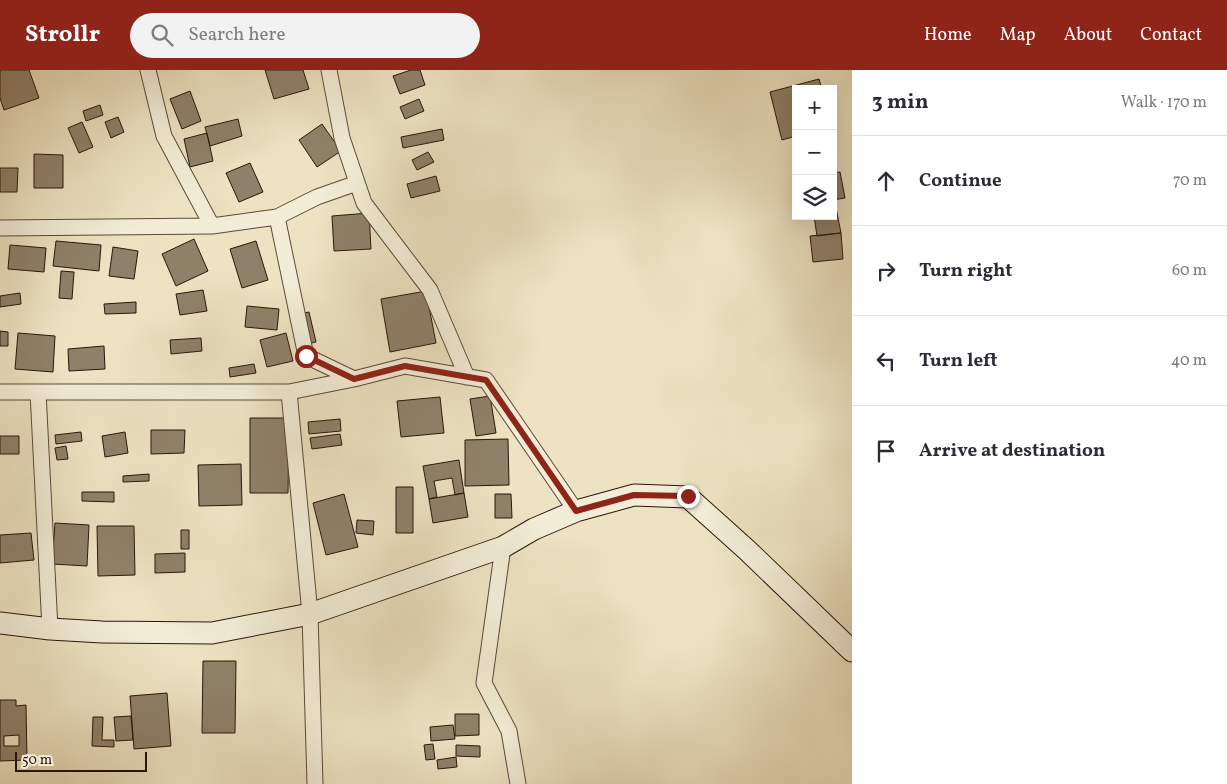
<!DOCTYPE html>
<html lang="en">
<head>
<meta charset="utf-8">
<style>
	body { margin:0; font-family:Vollkorn,serif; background:#f2f2f3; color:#2b2b33 }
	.controls { position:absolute; right:15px; top:15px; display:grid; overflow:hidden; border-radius:0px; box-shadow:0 5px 20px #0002 }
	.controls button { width:45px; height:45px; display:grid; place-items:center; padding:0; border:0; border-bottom:1px solid #e1e1e2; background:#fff; color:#2b2b33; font:25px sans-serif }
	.scale { position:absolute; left:15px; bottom:12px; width:132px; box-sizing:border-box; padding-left:5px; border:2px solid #2a1609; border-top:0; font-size:14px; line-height:18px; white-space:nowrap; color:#2a1609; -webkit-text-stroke:4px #f3edd7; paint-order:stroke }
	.stop { position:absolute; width:15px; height:15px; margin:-11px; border:4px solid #8f2418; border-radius:50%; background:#fff }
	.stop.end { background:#8f2418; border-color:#fff; box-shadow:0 1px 5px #0008 }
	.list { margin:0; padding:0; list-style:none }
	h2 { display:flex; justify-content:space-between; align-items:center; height:65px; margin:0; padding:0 20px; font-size:21px }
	h2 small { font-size:16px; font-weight:400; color:#7c7c81 }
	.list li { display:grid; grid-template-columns:32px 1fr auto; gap:15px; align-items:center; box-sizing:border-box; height:90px; padding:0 20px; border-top:1px solid #e1e1e2 }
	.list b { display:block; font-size:19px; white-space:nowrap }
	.list em { font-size:16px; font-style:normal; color:#7c7c81 }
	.icon { flex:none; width:28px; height:28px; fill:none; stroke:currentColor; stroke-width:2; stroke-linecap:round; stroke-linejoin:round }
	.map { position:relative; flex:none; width:852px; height:714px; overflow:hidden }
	header { display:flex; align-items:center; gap:30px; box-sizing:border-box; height:70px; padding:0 25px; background:#8f2418; color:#fff }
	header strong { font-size:24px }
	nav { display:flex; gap:28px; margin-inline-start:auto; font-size:18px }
	.search { width:350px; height:45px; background:#f2f2f3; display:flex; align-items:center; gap:12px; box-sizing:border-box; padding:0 18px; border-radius:28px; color:#7c7c81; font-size:19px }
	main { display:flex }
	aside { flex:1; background:#fff }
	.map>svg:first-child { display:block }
</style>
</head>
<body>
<header>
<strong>Strollr</strong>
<div class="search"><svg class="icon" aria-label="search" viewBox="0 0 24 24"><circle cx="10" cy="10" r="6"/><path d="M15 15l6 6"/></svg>Search here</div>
<nav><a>Home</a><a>Map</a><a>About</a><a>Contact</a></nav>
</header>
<main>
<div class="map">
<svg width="852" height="714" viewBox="0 0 852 714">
	<rect width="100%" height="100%" fill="#ede3c2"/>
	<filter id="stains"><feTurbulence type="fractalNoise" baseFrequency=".004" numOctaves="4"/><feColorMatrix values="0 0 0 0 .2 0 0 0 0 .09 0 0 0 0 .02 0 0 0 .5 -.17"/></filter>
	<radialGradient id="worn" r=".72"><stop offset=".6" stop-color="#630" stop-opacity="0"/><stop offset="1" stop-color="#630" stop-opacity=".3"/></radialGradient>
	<path fill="#8f8169" stroke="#2a1609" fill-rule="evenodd" d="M2,0H29L39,28L4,40L0,28V1Z
		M265,0H303L309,19L274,29Z
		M411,0H420L425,15L400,24L393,6Z
		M819,9L822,19H796V66L782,70L770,22Z
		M190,21L201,51L182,59L170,29Z
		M419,29L424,41L405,49L400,37Z
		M100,35L103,45L86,51L83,41Z
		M118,47L124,62L111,68L105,52Z
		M238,49L242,66L210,76L205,57Z
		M82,52L93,77L79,83L68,58Z
		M322,54L341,81L317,97L299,70Z
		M442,59L444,70L403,78L401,67Z
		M207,63L213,91L190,97L184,69Z
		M428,82L434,92L417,100L412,90Z
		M34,84L63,85V118H34Z
		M250,93L263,122L239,132L226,103Z
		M0,98H18L17,122H0Z
		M840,102L845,128L833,130V103Z
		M436,106L440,121L411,128L407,114Z
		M833,133H835L841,163L817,166L814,146H833Z
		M369,143L371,179L334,181L332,146Z
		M841,163L843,189L813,192L810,166Z
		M194,169L208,201L176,216L162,184Z
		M56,171L101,175L99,201L53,196Z
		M256,171L268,210L242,218L230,179Z
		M10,175L46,178L44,202L8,199Z
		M113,177L138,181L134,209L109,206Z
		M61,201L74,202L72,229L59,228Z
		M203,220L207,241L180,245L176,224Z
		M426,221L436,273L390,282L381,229Z
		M20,223L21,234L0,237V226Z
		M136,232V243L105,244L104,234Z
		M247,236L279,239L277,260L245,257Z
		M309,242L316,272L307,274L299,244Z
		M0,261L8,262V276H0Z
		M18,263L55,266L53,302L15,299Z
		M286,263L293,291L267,297L260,270Z
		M201,268L202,281L171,284L170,270Z
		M104,276L105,299L69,301L68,279Z
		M254,294L256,303L230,307L229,298Z
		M490,326L496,363L476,366L470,329Z
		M440,327L444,363L401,367L397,331Z
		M250,348H289L288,423H250Z
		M340,349L341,361L309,364L308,352Z
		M151,360H185L184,383L151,384Z
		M81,362L82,371L56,374L55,365Z
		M125,362L128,383L105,387L102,366Z
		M340,364L342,375L312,379L310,368Z
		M0,366H19V384H0Z
		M508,369L509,415L465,416V370Z
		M66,376L68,389L57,390L55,378Z
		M459,390L464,423L455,425L452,408L434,411L437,427L429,429L423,396Z
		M241,394L242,435L199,436L198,395Z
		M149,404V411L123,412V406Z
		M396,417H413V463H396Z
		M82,422H114V432L82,431Z
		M464,423L468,447L433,453L429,429Z
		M344,424L358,477L326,485L313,433Z
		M495,424H511L512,448H495Z
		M357,450L374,451L373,465L356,463Z
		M55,453L89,455L87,496L52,494Z
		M97,456H134L135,505L98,506Z
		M181,460H189V479H181Z
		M31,463L34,490L0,493V465Z
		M185,483V502L155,503V484Z
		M203,591H236L235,663H202Z
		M167,623L171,676L134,679L130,626Z
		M0,630H16V636L26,635L27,690L0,691ZM19,665V676H4V666Z
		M455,644H479V665L455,666Z
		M131,646L133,670L116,671L114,647Z
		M93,647H103L102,670H114V677L92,676Z
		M453,655L455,669L431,671L430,657Z
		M433,674L435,689L426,690L424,675Z
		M456,675L480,676V687L456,686Z
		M456,687L457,697L438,699L437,690Z"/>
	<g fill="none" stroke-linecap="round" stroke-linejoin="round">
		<g stroke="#5b4937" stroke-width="17">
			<path id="street" d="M148,0L164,66L212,156
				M329,0L342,68L364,133L430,220L467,307
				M277,147L306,286L354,309
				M0,158L212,156L277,147L317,127L357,113
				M0,322H289L354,309L405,296L486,310L576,441
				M38,322L50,559
				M289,322L310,544L315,714
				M503,477L484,613L509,661L518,714"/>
		</g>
		<g stroke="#2a1609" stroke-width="23">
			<path id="secondary" d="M0,553L50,559L102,562L212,563L310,544L503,477L534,459L576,441L634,425L688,427L747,480L852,581"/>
		</g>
		<use href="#street" stroke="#f3edd7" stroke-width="15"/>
		<use href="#secondary" stroke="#f3edd7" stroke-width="21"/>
	</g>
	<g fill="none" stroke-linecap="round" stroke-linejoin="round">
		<path stroke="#8f2418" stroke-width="6" d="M306,286L354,309L405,296L486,310L576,441L634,425L688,426"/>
	</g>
	<rect width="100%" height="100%" filter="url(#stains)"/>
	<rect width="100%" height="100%" fill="url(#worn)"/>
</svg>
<div class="controls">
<button>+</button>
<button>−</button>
<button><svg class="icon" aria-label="layers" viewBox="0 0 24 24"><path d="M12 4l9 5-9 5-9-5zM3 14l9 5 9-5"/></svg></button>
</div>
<div class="scale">50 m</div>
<div class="stop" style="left:306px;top:286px"></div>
<div class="stop end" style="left:688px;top:426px"></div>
</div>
<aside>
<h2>3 min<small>Walk · 170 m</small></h2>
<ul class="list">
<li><svg class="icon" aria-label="ahead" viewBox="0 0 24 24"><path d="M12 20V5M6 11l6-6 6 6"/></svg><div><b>Continue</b></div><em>70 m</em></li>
<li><svg class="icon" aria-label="right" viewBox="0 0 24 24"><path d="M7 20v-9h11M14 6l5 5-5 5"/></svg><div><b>Turn right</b></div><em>60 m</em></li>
<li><svg class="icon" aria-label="left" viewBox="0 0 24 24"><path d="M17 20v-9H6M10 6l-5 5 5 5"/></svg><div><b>Turn left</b></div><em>40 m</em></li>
<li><svg class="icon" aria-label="arrive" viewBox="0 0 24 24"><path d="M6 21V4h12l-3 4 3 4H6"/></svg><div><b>Arrive at destination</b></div></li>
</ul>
</aside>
</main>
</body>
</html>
